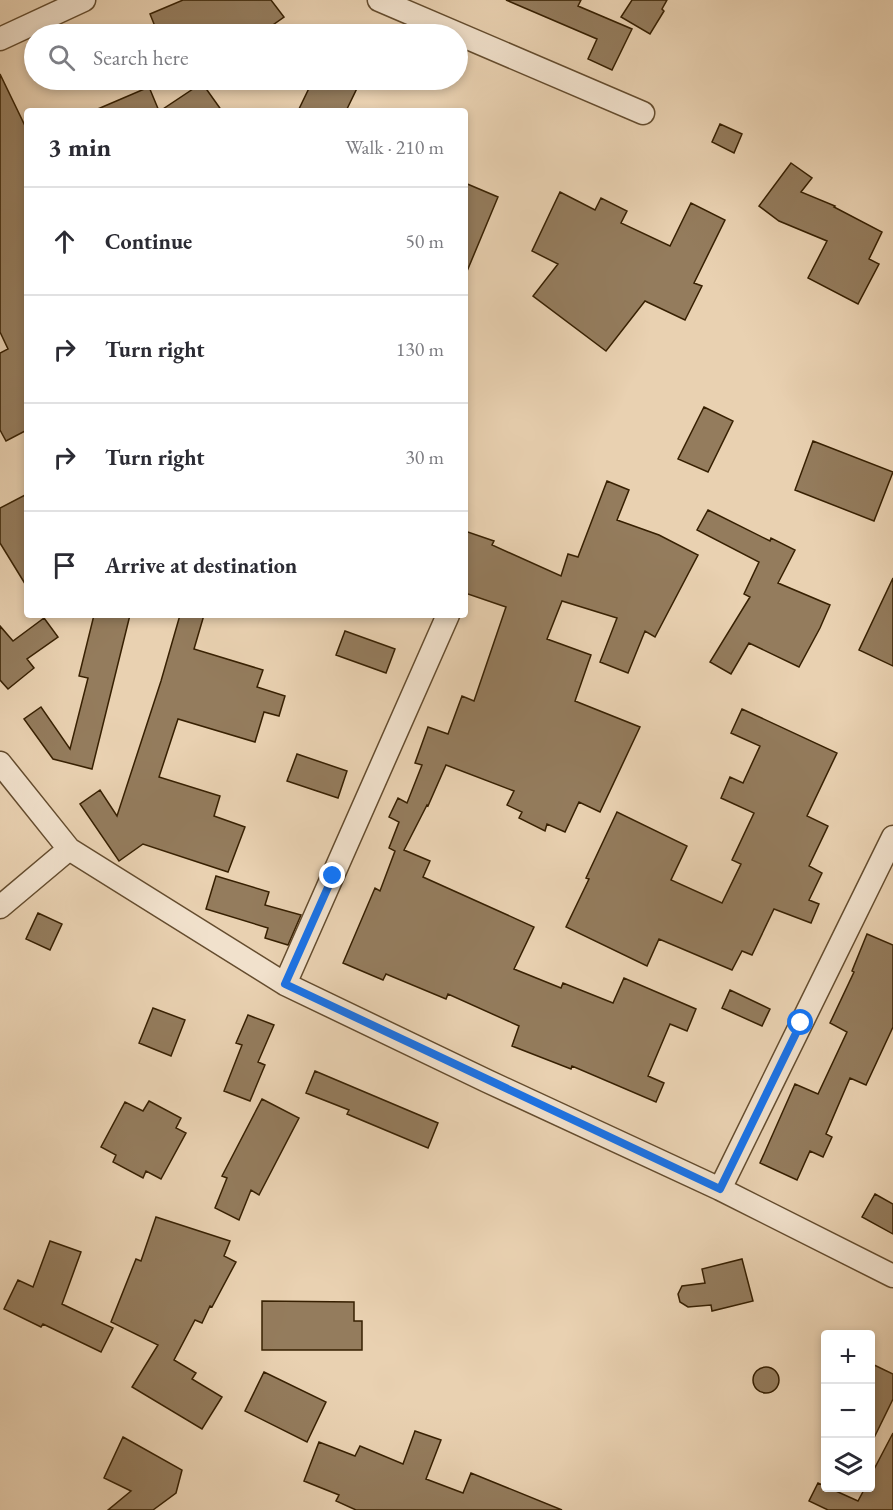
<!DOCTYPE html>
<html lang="en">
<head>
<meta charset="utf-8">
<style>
	body { margin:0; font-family:"EB Garamond",serif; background:#f2f2f3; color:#2b2b33 }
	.controls { position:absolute; right:18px; bottom:18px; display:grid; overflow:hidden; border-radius:6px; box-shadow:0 3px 9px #0003 }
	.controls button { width:54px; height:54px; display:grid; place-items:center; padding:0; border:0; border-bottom:2px solid #e1e1e2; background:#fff; color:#2b2b33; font:30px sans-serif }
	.stop { position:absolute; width:18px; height:18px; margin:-14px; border:4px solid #1a73e8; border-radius:50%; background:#fff }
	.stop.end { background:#1a73e8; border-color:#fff; box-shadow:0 2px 6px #0008 }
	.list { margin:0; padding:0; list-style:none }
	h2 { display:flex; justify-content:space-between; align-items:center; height:78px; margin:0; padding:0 24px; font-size:26px }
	h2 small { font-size:20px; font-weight:400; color:#7c7c81 }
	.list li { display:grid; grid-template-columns:39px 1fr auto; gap:18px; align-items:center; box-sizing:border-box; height:108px; padding:0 24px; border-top:2px solid #e1e1e2 }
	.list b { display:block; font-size:22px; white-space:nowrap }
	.list em { font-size:20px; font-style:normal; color:#7c7c81 }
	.icon { flex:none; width:33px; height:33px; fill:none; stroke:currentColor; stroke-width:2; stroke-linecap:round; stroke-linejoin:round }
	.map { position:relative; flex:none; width:893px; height:1510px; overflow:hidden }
	.search { position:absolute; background:#fff; box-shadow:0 3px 9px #0003; left:24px; top:24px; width:444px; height:66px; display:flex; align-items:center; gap:15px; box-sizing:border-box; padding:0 21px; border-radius:33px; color:#7c7c81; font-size:22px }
	.panel { position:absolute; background:#fff; box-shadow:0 3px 9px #0003; left:24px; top:108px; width:444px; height:510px; border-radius:6px }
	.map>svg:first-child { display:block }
</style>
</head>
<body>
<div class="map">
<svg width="893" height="1510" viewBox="0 0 893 1510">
	<rect width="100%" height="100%" fill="#e9d1b1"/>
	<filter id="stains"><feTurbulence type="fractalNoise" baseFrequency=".00333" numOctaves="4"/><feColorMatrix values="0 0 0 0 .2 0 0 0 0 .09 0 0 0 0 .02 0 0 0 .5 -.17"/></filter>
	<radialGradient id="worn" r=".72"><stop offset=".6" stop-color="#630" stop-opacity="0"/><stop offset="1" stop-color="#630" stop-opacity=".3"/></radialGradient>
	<path fill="#947c5d" stroke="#372002" stroke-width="1.5" d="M183,0H271L284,17L260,34H158L150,14Z
		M506,0H581L578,6L632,29L612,70L588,59L597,39Z
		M632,0H667L662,9L664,11L650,34L621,17Z
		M0,74L27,130V430L6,441L0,430V353L8,349L0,332Z
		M313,80H361L346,111H298Z
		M202,83L222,111H160Z
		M149,87L159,111H93Z
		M720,124L742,134L734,153L712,142Z
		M791,163L812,178L801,192L835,206L834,207L882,232L869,259L879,264L858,304L808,278L827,241L779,221L759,206Z
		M465,183L498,197L465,276Z
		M560,192L595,210L601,198L627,211L621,223L670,246L691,203L725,220L694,283L702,286L685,320L645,301L606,351L533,296L558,264L532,251Z
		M704,407L733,421L708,472L678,459Z
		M813,441L893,472L874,521L795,490Z
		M607,481L629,490L617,520L659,535L698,555L655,637L645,631L628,673L600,662L617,618L562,601L547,639L591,655L575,701L640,727L600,812L579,802L565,832L547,824L545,831L519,818L522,812L507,805L514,791L446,765L428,806L427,805L404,850L430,861L423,877L534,927L514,969L561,988L563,983L613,1003L624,978L696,1009L687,1031L670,1024L648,1076L664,1083L656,1102L572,1066L571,1069L512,1046L519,1026L448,994L446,999L386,974L383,980L343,963L375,888L380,891L395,851L389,848L399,822L389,817L398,798L407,803L422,765L415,763L428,727L448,734L462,696L474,701L506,607L465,593V531L494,541L492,545L561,576L568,554L578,557Z
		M27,494V587L0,543V508Z
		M708,510L770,541L771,538L795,550L778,583L830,605L820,628L799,667L749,643L731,674L710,662L750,597L744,594L759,562L697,530Z
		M893,578V666L859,650Z
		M94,615H130L92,769L53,759L24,719L41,707L70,749L88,678L79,676Z
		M180,615H204L194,649L263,670L257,687L285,696L279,716L264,712L255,742L178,719L159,777L220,796L214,816L245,827L228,872L143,844L119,861L80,804L100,790L117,816L161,681Z
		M44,618L58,637L27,659L34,668L8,689L0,680V626L13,641Z
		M345,631L395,649L386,673L336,655Z
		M742,709L837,753L807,816L828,826L809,866L822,873L809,900L819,904L811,923L774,909L752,955L742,951L732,970L659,939L647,966L566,927L589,879L586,878L617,812L687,846L671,880L722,903L741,864L732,860L754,813L721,798L730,777L743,783L760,746L731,733Z
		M297,754L347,771L338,798L287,781Z
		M216,876L269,892L265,905L301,915L288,945L265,938L268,928L206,909Z
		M38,913L62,924L50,950L26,939Z
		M867,934L893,945V1027L866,1085L850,1078L826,1134L832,1137L823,1157L810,1151L797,1180L760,1163L795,1084L818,1094L847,1032L830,1023L854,972L852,971Z
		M730,990L770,1009L762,1026L722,1008Z
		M153,1008L185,1020L171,1056L139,1043Z
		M248,1015L274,1025L258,1062L265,1065L250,1101L224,1091L242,1045L236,1043Z
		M315,1071L438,1123L428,1148L347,1114L349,1110L306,1093Z
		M262,1099L299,1118L259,1195L251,1190L239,1220L215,1208L227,1178L222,1176Z
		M149,1101L181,1118L176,1128L186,1133L161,1179L146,1171L143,1178L113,1162L116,1155L101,1147L125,1102L143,1111Z
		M875,1194L893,1204V1234L862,1217Z
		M156,1217L230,1241L224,1256L236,1262L212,1307L210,1306L202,1323L195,1320L174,1360L196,1373L192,1379L222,1397L202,1429L132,1387L158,1345L111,1322L136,1259L141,1261Z
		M50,1241L81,1252L62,1304L113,1328L101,1352L43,1324L41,1327L4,1309L18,1280L33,1287Z
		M742,1259L753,1301L712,1311L711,1305L688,1307L680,1302L678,1294L682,1286L705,1283L702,1269Z
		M262,1301L354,1302V1321H362V1350H262Z
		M870,1363L893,1374V1399L870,1446Z
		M753 1380a13 13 0 1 1 26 0a13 13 0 1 1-26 0Z
		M264,1372L326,1402L307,1442L245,1411Z
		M415,1431L441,1440L426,1479L463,1493L471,1473L562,1510H356L336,1501L339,1495L304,1481L319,1442L355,1456L360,1446L403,1464Z
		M893,1433V1510H828L809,1501L818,1483L858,1501L865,1488H870V1477Z
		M123,1437L182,1470L176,1493L153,1510H108L131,1491L104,1478Z"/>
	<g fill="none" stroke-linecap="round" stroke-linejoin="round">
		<g stroke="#644c2e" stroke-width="25">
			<path id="street" d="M379,0L643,113
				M0,39L84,0
				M0,763L69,849L285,984L487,1081L720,1189L893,1276
				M0,907L69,849
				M285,984L448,615
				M720,1189L893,837"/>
		</g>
		<use href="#street" stroke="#f1e1cc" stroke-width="22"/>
	</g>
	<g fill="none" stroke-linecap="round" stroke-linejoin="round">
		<path stroke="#1a73e8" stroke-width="8" d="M333,876L285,984L720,1189L801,1023"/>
	</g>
	<rect width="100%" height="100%" filter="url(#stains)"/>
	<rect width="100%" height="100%" fill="url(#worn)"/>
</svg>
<div class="controls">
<button>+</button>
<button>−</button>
<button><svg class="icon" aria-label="layers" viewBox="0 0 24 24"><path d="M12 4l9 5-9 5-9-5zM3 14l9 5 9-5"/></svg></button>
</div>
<div class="stop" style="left:801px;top:1023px"></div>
<div class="stop end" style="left:333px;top:876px"></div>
<div class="search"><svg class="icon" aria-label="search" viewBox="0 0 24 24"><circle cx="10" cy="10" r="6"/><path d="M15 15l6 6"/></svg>Search here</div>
<section class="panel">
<h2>3 min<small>Walk · 210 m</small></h2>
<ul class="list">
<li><svg class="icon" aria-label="ahead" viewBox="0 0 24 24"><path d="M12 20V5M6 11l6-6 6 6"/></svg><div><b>Continue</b></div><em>50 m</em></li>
<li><svg class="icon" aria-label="right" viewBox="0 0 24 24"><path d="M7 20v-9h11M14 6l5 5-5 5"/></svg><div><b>Turn right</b></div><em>130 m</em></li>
<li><svg class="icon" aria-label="right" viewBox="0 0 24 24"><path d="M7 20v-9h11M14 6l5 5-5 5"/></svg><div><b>Turn right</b></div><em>30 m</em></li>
<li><svg class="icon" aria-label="arrive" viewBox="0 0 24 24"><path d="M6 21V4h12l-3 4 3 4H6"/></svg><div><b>Arrive at destination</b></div></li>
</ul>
</section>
</div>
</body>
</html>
